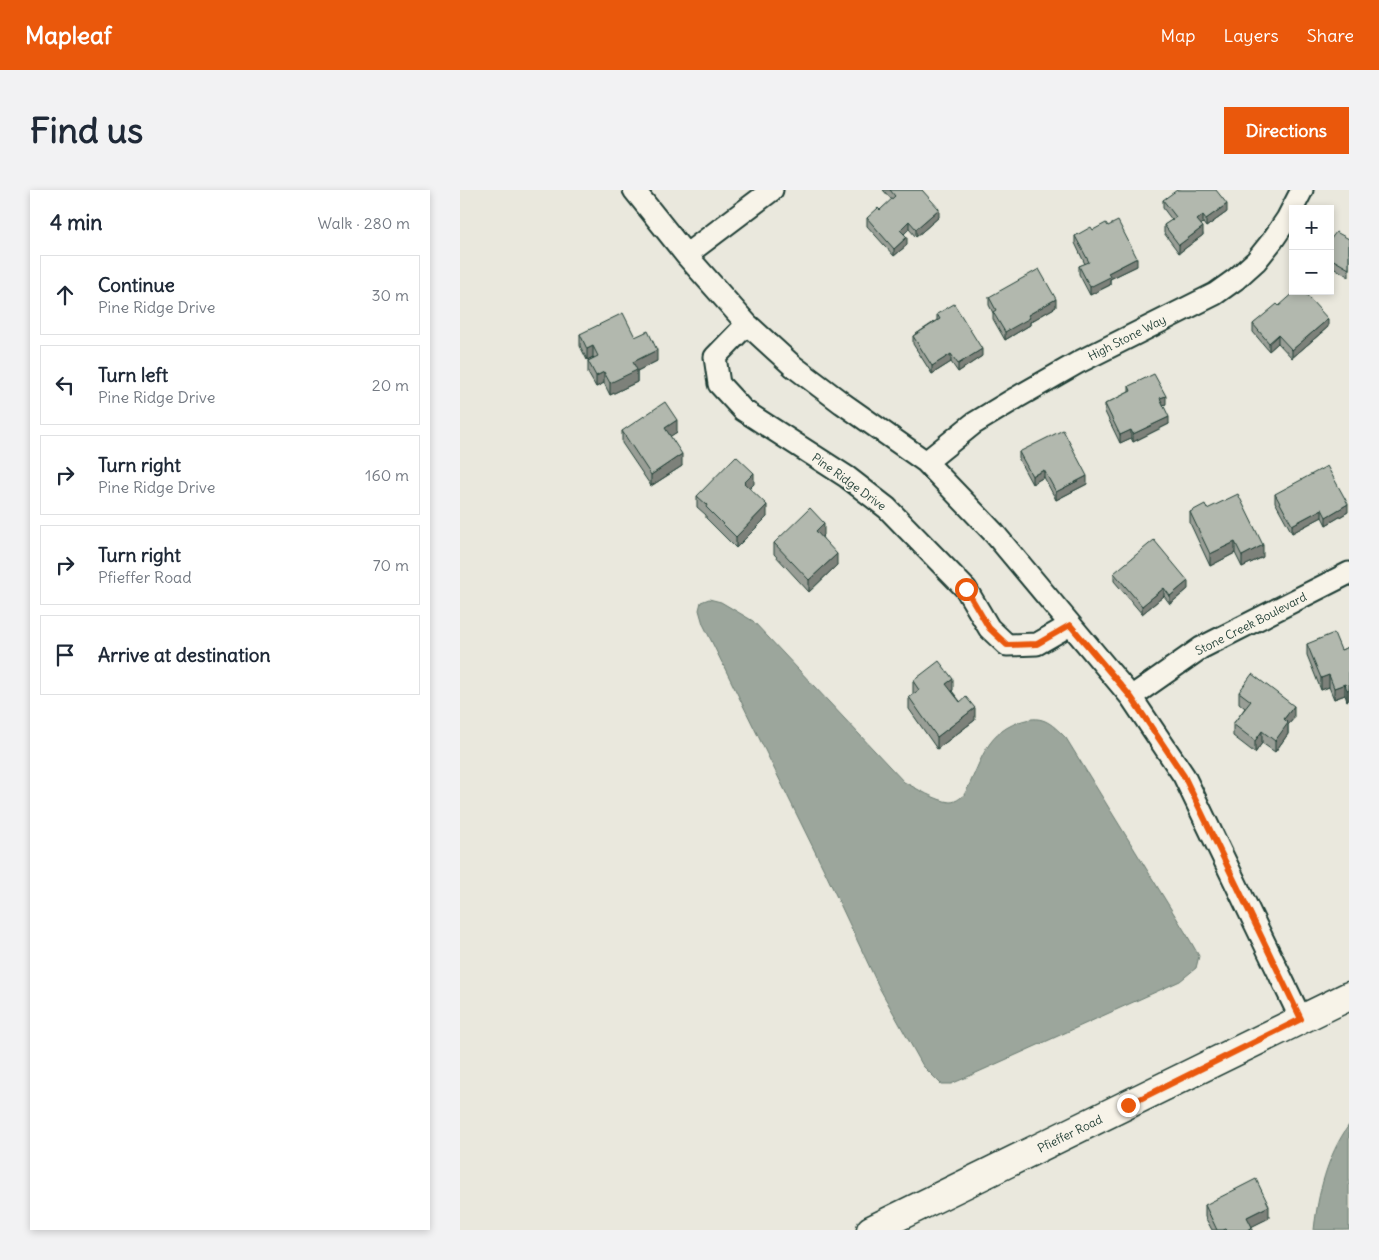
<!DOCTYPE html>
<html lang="en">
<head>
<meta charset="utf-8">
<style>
	body { margin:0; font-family:Delius,sans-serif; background:#f2f2f3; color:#1f2937 }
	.controls { position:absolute; right:15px; top:15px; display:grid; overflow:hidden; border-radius:0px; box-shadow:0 2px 8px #0003 }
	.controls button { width:45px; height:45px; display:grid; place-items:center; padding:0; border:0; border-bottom:1px solid #e0e1e3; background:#fff; color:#1f2937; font:25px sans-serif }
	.stop { position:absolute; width:15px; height:15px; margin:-11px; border:4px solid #ea580c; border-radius:50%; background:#fff }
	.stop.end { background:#ea580c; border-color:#fff; box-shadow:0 1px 5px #0008 }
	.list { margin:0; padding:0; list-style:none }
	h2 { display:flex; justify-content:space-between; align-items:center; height:65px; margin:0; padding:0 20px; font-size:21px }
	h2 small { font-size:16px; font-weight:400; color:#747a83 }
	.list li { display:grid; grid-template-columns:32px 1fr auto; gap:15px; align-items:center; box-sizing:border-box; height:80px; margin:0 10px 10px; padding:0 10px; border:1px solid #e0e1e3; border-radius:0px }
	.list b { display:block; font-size:19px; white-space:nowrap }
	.list p { margin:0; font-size:16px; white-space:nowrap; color:#747a83 }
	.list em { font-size:16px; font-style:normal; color:#747a83 }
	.icon { flex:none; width:28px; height:28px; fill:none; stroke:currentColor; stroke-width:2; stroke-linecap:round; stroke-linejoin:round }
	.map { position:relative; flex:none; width:889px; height:1040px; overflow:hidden; border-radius:0px }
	header { display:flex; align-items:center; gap:30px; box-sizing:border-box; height:70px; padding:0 25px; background:#ea580c; color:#fff }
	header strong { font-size:24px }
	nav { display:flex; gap:28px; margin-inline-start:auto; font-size:18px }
	.intro { display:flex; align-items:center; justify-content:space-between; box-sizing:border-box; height:120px; padding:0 30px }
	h1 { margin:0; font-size:35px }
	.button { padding:12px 22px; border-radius:0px; background:#ea580c; color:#fff; font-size:18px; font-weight:700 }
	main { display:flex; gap:30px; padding:0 30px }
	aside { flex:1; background:#fff; border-radius:0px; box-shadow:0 2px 8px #0003 }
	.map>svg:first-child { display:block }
</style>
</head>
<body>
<header>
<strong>Mapleaf</strong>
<nav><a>Map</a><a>Layers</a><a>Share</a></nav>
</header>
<div class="intro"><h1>Find us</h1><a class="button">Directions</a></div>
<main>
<aside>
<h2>4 min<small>Walk · 280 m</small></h2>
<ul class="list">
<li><svg class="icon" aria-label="ahead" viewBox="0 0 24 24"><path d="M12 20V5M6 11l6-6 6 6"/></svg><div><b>Continue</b><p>Pine Ridge Drive</p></div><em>30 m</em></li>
<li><svg class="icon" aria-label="left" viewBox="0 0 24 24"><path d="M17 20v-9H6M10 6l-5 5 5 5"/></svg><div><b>Turn left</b><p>Pine Ridge Drive</p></div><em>20 m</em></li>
<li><svg class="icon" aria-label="right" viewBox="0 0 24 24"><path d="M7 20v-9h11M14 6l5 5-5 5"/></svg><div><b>Turn right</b><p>Pine Ridge Drive</p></div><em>160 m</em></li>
<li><svg class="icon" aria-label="right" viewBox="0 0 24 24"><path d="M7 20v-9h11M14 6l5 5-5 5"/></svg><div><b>Turn right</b><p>Pfieffer Road</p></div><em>70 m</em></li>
<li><svg class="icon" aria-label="arrive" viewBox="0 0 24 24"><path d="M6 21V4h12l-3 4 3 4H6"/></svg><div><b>Arrive at destination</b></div></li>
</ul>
</aside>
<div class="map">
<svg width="889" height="1040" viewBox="0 0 889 1040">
	<rect width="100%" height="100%" fill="#eae8dd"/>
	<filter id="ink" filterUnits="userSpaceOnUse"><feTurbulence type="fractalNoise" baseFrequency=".02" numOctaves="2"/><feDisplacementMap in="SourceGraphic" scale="10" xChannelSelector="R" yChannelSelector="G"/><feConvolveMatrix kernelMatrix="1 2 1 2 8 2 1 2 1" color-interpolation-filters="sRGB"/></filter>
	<g filter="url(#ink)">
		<path fill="#9ca69c" stroke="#6a7c72" d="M249,409L261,412L293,431L444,592C456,598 477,611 490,612C496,612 500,608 504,605C521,575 523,545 559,532C582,524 590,532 606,548L727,745L739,766L736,778L720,791L505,888L491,894H481L463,876L420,799L366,684L243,434L239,420L241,412Z
			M889,935V1040H854C858,1003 867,966 889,935Z"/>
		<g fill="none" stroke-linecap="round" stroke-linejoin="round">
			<g stroke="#1f3d34" stroke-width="25">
				<path id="street" d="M174,0L226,65L287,134L333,176L382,213L466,272L534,343L671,507L724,586L841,829
					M226,65L312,0
					M287,134L255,167L259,194L283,220L387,287L427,318L506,399L529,438L547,455L577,454L610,435
					M466,272L513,234L556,208L619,172L755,104L776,89L796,71L812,51L827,29L842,0
					M671,507L741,458L889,383"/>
			</g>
			<g stroke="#1f3d34" stroke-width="31">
				<path id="secondary" d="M411,1040L889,806"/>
			</g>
			<use href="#street" stroke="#f7f3e8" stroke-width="21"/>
			<use href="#secondary" stroke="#f7f3e8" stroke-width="28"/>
		</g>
		<path fill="#999e96" stroke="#1f3d34" d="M423,0H462L479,27L456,47L449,39L444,44L447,55L434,66L407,36V28L420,20L432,10Z
			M703,10L767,22L746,37L743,33L741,35L743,45L719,63L704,43V35L712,30L703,18Z
			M648,36L677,76L650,89V95L630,105L619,84V76L625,74L615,53V46L633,40Z
			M889,49V87L870,75V50Z
			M529,107L596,117L570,132V135L545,150L533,129V123L529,115Z
			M819,116L868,137L832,168L818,153L809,161L793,142V134Z
			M477,124L522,166L498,182L491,172L472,184L453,154V146L477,130Z
			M120,144L175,147L197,171L177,181V192L150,205L144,193L136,197L128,183V171L134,168L133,167L127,170L120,156Z
			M669,196L706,214L703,215L709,234L673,252L671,248L660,253L645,222V214L669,202Z
			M162,241L217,242L210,246L222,276L191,296L162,253Z
			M559,262L627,294L596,310L584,287L572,294L559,270Z
			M294,294L289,298L307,327L276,358L246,328V325L237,317V306Z
			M815,304L888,322L866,335L862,327L832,343L815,312Z
			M747,319L803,367L782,377L775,363L750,376L730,333V322Z
			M364,345L362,347L377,375L349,402L314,364V353Z
			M654,383L728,399L710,414L704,406L682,424L654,391Z
			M847,454L881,460L889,457L887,511L885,505L874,509L869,497L861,500L847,465Z
			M453,491L493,500L492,501L515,530L477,559L449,519V507L453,504Z
			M779,502L834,528L828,535V544L815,562L802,553L795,563L773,546V534L785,518L779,513Z
			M745,1015L809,1028L792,1036V1040H752L745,1027Z"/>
		<path fill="#7d817a" stroke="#1f3d34" d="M767,14V22L746,37V29Z
			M479,19V27L456,47V39Z
			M743,25V33L737,38V30Z
			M449,31V39L440,48V40Z
			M743,37V45L719,63V55Z
			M447,47V55L434,66V59Z
			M677,68V76L650,89V95L630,105V97L648,83Z
			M596,109V117L570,132V135L545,150V142L568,125Z
			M868,129V137L832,168V160Z
			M818,145V153L809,161V153Z
			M133,156V167L127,170V159Z
			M522,159V166L498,182V174Z
			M197,160V171L177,181V192L150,205V193L173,172Z
			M491,164V172L472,184V176Z
			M144,182V193L136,197V186Z
			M706,206V214L700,216V208Z
			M709,227V234L673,252V244Z
			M217,230V242L205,250V238Z
			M671,240V248L660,253V245Z
			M222,264V276L191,296V285Z
			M584,280V287L572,294V286Z
			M294,283V294L284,304V293Z
			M627,286V294L596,310V302Z
			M888,314V322L866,335V327Z
			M307,315V327L276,358V347Z
			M862,319V327L832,343V335Z
			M364,333V345L356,353V341Z
			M775,352V363L750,376V364Z
			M803,355V367L782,377V366Z
			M377,364V375L349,402V390Z
			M728,391V399L710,414V406Z
			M704,398V406L682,424V416Z
			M869,485V497L861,500V488Z
			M493,489V500L486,506V494Z
			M885,494V505L874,509V498Z
			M889,499V510L887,511V500Z
			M834,516V528L828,535V544L815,562V551L824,529Z
			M515,518V530L477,559V547Z
			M802,541V553L795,563V551Z
			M809,1016V1028L787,1039V1027Z"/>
		<path fill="#b2b8ae" stroke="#1f3d34" d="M430,0H462L479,19L456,39L449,31L440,40L447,47L434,59L407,28L418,18L420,20L435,6Z
			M717,0H756L767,14L746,29L743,25L737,30L743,37L719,55L704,35L716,27L703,10Z
			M658,31L677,68L648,83L650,87L630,97L619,76L629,72L615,46L631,37L633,40L646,33L648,36Z
			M876,42L889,49V79L870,68V50Z
			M579,79L596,109L568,125L570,128L545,142L533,122L536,120L529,107Z
			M836,101H843L868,129L832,160L818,145L809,153L793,134L817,114L819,116Z
			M494,114L522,159L498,174L491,164L472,176L453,146L480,129L477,124Z
			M163,123L175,147L188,141L197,160L173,172L177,180L150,193L144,182L136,186L128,171L138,166L133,156L127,159L120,144Z
			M694,184L706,206L700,208L709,227L673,244L671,240L660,245L645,214L671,201L669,196Z
			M205,212L217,230L205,238L222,264L191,285L162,241Z
			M603,240L627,286L596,302L584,280L572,286L559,262Z
			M276,266L294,283L284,293L307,315L276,347L246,317L247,315L237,306Z
			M867,276L888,314L866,327L862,319L832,335L815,304Z
			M778,304L803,355L782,366L775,352L750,364L730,322L745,314L747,319Z
			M350,318L364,333L356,341L377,364L349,390L314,353Z
			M694,350L728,391L710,406L704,398L682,416L654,383Z
			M874,443L881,460L889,457V499L887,500L885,494L874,498L869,485L861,488L847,454Z
			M479,471L493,489L486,494L500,512L506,507L515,518L477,547L449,507L459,500L453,491Z
			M792,484L834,516L824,529L828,533L815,551L802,541L795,551L773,534L791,511L779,502Z
			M796,989L809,1016L787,1027L792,1037L787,1040H767L766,1039L763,1040H757L745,1015Z"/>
	</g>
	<g fill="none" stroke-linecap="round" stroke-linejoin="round" filter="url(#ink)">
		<path stroke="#ea580c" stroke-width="6" d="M506,399L529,438L547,455L577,454L610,435L671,507L724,586L841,829L668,915"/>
	</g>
	<g text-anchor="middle" stroke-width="4" stroke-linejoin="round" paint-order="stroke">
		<g font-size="12" fill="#1f3d34" stroke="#f7f3e8">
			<text transform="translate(667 148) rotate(-27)" y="4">High Stone Way</text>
			<text transform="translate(389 292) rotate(36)" y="4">Pine Ridge Drive</text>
			<text transform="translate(791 434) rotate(-27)" y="4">Stone Creek Boulevard</text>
			<text transform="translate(610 944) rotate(-26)" y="4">Pfieffer Road</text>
		</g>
	</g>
</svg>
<div class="controls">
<button>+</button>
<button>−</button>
</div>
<div class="stop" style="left:506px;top:399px"></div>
<div class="stop end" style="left:668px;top:915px"></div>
</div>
</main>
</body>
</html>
